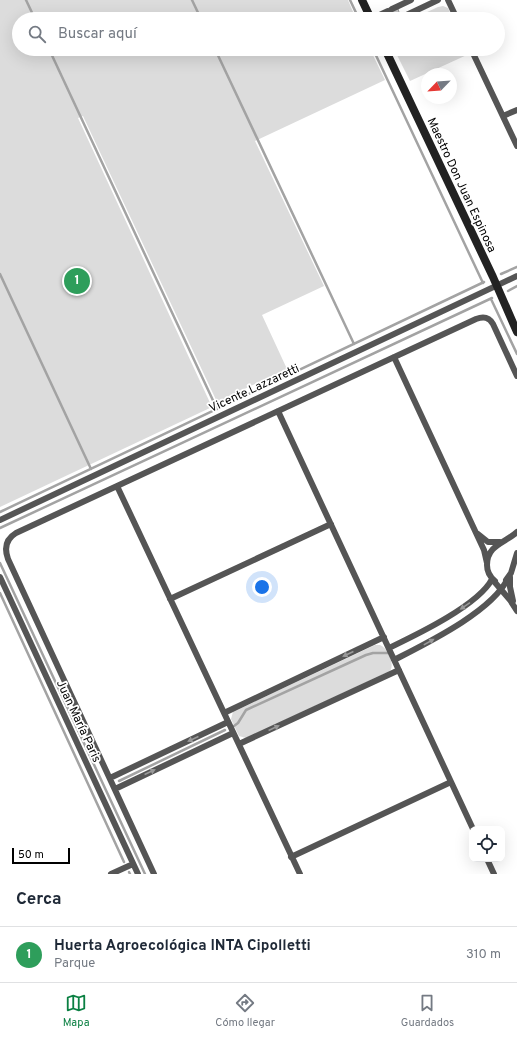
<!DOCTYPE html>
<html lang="es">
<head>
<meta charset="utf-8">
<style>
	body { margin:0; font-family:Overpass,sans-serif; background:#f2f2f3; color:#1f2937 }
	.controls { position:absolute; right:12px; bottom:12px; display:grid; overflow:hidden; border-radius:8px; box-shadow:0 4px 16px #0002 }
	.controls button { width:36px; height:36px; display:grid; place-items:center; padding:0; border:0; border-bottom:1px solid #e0e1e3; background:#fff; color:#1f2937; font:20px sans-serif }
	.compass { position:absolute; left:421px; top:68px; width:36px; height:36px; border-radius:50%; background:#fff; box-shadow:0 4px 16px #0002; rotate:245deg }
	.scale { position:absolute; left:12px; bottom:10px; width:58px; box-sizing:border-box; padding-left:4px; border:2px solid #000; border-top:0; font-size:11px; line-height:14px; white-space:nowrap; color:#000; -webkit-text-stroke:3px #fff; paint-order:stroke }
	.you { position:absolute; left:262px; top:587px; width:14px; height:14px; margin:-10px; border:3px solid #fff; border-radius:50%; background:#1a73e8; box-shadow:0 0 0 6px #1a73e833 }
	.badge { display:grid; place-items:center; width:26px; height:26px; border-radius:50%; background:#0b8043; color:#fff; font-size:13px; font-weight:700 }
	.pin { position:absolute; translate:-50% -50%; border:2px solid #fff; box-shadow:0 1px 4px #0006 }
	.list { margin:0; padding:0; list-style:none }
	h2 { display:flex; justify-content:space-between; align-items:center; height:52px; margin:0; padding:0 16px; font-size:17px }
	h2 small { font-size:13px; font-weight:400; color:#747a83 }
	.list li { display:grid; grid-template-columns:26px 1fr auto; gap:12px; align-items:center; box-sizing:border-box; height:56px; padding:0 16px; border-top:1px solid #e0e1e3 }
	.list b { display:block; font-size:15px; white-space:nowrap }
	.list p { margin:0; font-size:13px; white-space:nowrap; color:#747a83 }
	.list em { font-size:13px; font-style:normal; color:#747a83 }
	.icon { flex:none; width:22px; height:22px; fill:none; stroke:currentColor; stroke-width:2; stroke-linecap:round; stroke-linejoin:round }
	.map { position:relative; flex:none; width:517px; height:874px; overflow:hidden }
	.search { position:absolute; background:#fff; box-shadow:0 4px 16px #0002; left:12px; right:12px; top:12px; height:44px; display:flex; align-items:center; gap:10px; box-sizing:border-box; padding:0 14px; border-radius:22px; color:#747a83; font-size:15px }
	.sheet { height:108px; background:#fff }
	nav { display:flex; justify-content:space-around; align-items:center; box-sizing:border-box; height:56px; border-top:1px solid #e0e1e3; background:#fff; font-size:11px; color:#747a83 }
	nav a { display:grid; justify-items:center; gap:2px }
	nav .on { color:#0b8043 }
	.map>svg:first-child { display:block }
</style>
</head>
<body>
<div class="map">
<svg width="517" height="874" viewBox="0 0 517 874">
	<rect width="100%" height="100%" fill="#fff"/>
	<path fill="#dcdcdc" d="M0,0H348L356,19H19V49H370L385,80L255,141L324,286L262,315L287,369L217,402L83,116L78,118L212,407L0,507Z
		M443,6L448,8L453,19H412L438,7Z
		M394,49H467L469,54L410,81Z
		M375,645H380C388,648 395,664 390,671L246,738L239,736L231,719L233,712Z"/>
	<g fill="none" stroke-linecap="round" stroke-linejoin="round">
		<path stroke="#a3a3a3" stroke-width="2.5" d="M26,0L35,19
			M192,0L201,19
			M350,0L359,19
			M49,49L217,409
			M215,49L354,344
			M373,49L483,283
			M0,274L91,469
			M501,274L517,267
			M508,291L517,286
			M491,299L517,354
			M0,512L484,282
			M0,528L492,298
			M0,563L145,874
			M0,593L124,862
			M234,726L238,723L246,710L366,655L373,653H388
			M119,781L225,730
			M129,872L130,874"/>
	</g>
	<path fill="#c4c4c4" stroke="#999" d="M391,7L398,9L400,15L397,19H392L387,9Z"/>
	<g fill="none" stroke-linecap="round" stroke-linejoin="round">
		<path stroke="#555" stroke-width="6" d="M448,0L457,19
			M392,9L411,0
			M371,19L388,11
			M398,19L438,0
			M471,49L517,146
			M503,116L517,110
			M394,357L484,550L487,563
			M278,411L473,829
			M117,486L300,874
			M0,520L517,276
			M478,534L488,542H500
			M0,577L138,874
			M510,577V587L513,601
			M506,580L511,573L517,553
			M495,581C490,577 487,571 487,565C487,545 505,543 517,532
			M170,599L331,524
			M389,648C416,635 479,605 492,579L510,600L517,611
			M394,660C427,643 493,611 508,578
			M224,713L384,637
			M239,744L399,670
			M110,778L228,722
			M115,789L233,733
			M291,857L451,782
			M487,859L494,874
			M111,874L133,864
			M154,874L8,559C4,548 6,539 16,533L476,319C484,316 489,317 493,324L517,376"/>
		<path stroke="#222" stroke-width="8" d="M362,0L371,19
			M385,49L493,277L517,332"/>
	</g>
	<defs><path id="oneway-solid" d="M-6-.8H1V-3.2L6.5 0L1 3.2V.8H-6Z"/></defs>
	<g fill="#999">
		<use href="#oneway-solid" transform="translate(465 606) rotate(146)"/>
		<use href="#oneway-solid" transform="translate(429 642) rotate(-29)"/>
		<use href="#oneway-solid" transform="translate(348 654) rotate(155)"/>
		<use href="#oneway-solid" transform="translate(274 728) rotate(-25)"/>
		<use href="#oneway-solid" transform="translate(193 739) rotate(155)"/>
		<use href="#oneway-solid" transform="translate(150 772) rotate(-25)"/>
	</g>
	<g text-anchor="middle" stroke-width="3.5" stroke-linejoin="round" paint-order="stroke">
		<g font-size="12" fill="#000" stroke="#fff">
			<text transform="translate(462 185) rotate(65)" y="4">Maestro Don Juan Espinosa</text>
			<text transform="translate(254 388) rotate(-25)" y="4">Vicente Lazzaretti</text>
			<text transform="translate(79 721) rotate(65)" y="4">Juan María Paris</text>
		</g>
	</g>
</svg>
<div class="controls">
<button><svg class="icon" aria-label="locate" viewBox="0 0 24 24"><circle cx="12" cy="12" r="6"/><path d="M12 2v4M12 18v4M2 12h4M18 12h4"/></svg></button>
</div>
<svg class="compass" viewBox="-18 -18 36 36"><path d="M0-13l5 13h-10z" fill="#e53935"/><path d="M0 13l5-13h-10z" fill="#747a83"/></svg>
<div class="scale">50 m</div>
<div class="you"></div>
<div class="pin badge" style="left:77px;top:281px;background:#2e9e5b">1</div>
<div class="search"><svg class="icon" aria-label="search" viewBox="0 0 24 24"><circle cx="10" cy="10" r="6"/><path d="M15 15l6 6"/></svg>Buscar aquí</div>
</div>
<section class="sheet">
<h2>Cerca<small></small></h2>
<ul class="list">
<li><span class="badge" style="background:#2e9e5b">1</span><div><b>Huerta Agroecológica INTA Cipolletti</b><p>Parque</p></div><em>310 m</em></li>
</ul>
</section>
<nav>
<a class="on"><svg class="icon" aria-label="map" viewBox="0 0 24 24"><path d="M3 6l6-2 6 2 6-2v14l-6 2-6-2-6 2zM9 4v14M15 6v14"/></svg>Mapa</a>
<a><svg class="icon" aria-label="directions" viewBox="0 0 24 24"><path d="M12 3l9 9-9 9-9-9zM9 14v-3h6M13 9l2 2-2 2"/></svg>Cómo llegar</a>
<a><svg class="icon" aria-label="saved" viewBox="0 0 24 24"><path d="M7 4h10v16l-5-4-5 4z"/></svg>Guardados</a>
</nav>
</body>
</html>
